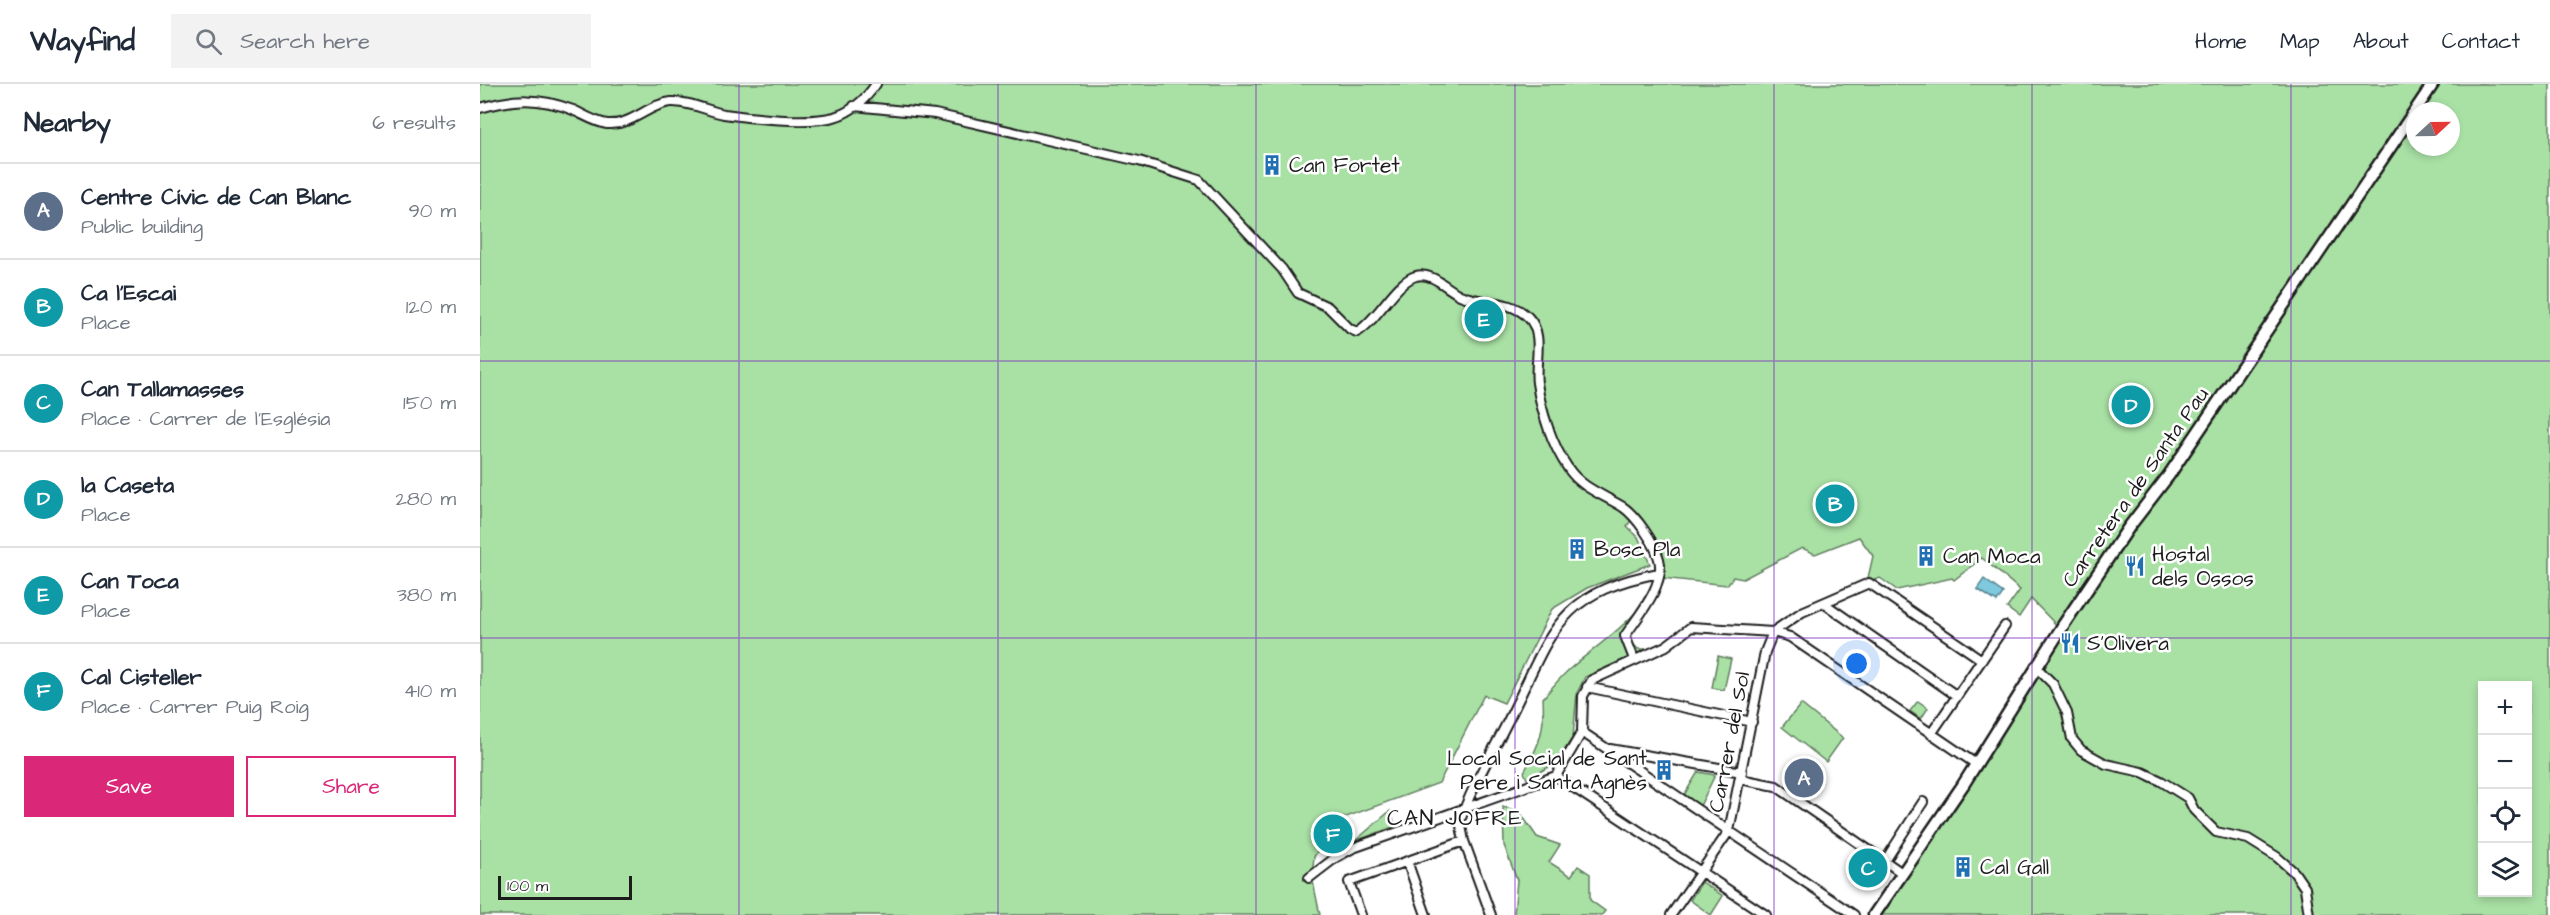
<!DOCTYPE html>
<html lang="en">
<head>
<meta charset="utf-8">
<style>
	body { margin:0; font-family:"Architects Daughter",sans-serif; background:#f2f2f3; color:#1f2937 }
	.controls { position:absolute; right:18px; bottom:18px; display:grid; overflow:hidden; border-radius:0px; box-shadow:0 3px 9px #0003 }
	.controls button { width:54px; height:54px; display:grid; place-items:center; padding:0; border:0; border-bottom:2px solid #e0e1e3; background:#fff; color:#1f2937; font:30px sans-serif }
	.compass { position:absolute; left:1926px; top:18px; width:54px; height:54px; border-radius:50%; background:#fff; box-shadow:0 3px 9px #0003; rotate:68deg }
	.scale { position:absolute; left:18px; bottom:15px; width:134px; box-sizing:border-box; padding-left:6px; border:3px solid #1c1c1c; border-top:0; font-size:16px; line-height:21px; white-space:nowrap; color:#1c1c1c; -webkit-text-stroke:4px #fff; paint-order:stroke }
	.you { position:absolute; left:1377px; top:580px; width:21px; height:21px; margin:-15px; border:4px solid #fff; border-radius:50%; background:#1a73e8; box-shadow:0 0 0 9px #1a73e833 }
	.badge { display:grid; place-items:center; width:39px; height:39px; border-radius:50%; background:#db2777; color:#fff; font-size:20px; font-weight:700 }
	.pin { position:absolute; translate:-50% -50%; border:3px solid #fff; box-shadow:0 2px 6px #0006 }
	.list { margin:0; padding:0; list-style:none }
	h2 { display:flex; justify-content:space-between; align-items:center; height:78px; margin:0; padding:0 24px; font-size:26px }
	h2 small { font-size:20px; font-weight:400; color:#747a83 }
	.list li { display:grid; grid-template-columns:39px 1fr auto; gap:18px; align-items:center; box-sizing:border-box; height:96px; padding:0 24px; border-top:2px solid #e0e1e3 }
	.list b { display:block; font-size:22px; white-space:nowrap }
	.list p { margin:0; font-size:20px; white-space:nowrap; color:#747a83 }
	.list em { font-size:20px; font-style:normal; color:#747a83 }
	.actions { display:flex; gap:12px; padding:18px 24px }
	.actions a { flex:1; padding:14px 0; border:2px solid #db2777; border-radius:0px; text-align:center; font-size:21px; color:#db2777 }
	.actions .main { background:#db2777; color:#fff }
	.icon { flex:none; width:33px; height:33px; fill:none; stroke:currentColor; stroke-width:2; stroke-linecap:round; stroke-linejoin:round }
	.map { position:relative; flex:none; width:2070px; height:831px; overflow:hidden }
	header { display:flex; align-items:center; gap:36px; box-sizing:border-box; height:84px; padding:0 30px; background:#fff; border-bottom:2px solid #e0e1e3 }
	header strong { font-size:28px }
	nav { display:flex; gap:33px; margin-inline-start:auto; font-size:21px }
	.search { width:420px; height:54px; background:#f2f2f3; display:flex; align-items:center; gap:15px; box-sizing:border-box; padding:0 21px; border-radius:0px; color:#747a83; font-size:22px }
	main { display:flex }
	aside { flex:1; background:#fff }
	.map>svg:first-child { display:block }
</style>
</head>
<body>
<header>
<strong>Wayfind</strong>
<div class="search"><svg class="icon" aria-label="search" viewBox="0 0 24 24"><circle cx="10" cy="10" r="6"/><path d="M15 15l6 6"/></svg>Search here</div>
<nav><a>Home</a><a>Map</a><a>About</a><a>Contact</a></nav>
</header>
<main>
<aside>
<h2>Nearby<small>6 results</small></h2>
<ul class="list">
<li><span class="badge" style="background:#5c6f8a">A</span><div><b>Centre Cívic de Can Blanc</b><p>Public building</p></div><em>90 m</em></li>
<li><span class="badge" style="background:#0f9aa8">B</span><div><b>Ca l'Escai</b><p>Place</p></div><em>120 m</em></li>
<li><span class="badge" style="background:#0f9aa8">C</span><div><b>Can Tallamasses</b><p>Place · Carrer de l'Església</p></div><em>150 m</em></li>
<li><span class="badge" style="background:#0f9aa8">D</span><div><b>la Caseta</b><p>Place</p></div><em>280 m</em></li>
<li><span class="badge" style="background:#0f9aa8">E</span><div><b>Can Toca</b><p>Place</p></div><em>380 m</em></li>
<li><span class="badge" style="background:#0f9aa8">F</span><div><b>Cal Cisteller</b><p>Place · Carrer Puig Roig</p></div><em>410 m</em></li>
</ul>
<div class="actions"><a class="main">Save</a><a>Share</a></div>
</aside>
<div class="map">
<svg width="2070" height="831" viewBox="0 0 2070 831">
	<rect width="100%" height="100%" fill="#fff"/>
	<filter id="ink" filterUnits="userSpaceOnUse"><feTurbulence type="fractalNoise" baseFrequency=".0167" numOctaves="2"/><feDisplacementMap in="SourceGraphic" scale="12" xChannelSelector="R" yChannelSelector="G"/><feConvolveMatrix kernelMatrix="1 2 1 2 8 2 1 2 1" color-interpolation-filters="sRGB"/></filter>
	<g filter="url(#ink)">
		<path fill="#a9e1a5" stroke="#627e60" stroke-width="1.5" fill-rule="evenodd" d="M0,0H2070V831H1394L1583,548L1551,515L1539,533L1527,524L1540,506L1502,474L1474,496L1472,494L1417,506L1400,494L1393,497L1388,494L1393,472L1379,453L1335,470L1322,464L1263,495L1253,493L1247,501L1182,494L1151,550L1153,560L1158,565H1167L1105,593L1097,609L1093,653L1076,679L1047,695L1044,688C1060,660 1065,646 1063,614C1072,604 1081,592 1092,583C1119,559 1181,522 1177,479C1176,463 1161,448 1152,435L1147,442L1158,453L1170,480L1107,504L1072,525L1024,619L1004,611L959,699L855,737L834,773L832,793L840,831H0ZM1935,27H1971V63H1935ZM2002,602H2048V808H2002Z
			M1238,572L1251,575L1244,606L1232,604Z
			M1438,617L1448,624L1441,635L1430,627Z
			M1321,620L1363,654L1346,678L1302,643Z
			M1218,688L1235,691L1220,722L1204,711Z
			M1023,723L1039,727L1057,753L1080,761L1069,778L1091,792L1098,782L1110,790V816L1125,827L1122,831H1034L1037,796L1024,761Z
			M910,727L916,742L875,757Z
			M1222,798L1243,812L1231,831L1210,816Z"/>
		<path fill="#7ec9de" stroke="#578490" stroke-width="1.5" d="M1504,495L1523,509L1517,518L1497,505Z"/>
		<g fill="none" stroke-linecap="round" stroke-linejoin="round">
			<g stroke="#1c1c1c" stroke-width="12">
				<path id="minor" d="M374,22L455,30L659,77L719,96L802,185L818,209L848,223L870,245L877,248C897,237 916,197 936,192C951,187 967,205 980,211C1003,221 1028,214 1048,233C1065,250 1054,279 1057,299C1061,327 1072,361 1088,384C1101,404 1124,411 1143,423C1156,432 1175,459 1179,475C1186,501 1158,532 1145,552L1154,575
					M0,24C34,14 59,13 93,26C104,31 115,38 127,40C152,42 168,20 191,18C209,17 228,27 244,30C271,34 328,40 354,33C371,28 386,15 396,0
					M1345,520L1477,612
					M1555,582L1573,600L1587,629L1592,655L1601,666L1626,680L1662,688L1681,697L1708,714L1714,726L1736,748L1768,755L1797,773L1814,788L1825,804L1829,831
					M1107,603L1272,638
					M1102,648L1374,831
					M1451,650L1525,542
					M1130,665L1262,688
					M1076,692L1286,831
					M1260,695L1296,702L1422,789
					M927,777L946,831
					M1405,777L1443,718
					M829,794L855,774L873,764L1076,692L1102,648L1103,612L1112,596L1186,562L1211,543L1293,548L1322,528L1389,499L1502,576
					M881,831L869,798L984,757
					M1011,831L984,757L980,737C992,702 1012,669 1029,635C1072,550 1075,509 1179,489
					M1191,831L1249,747L1285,568L1293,548L1310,553L1496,680"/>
			</g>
			<g stroke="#1c1c1c" stroke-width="15">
				<path id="secondary" d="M1394,831L1483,701L1584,540L1649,443L1689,391L1953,0"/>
			</g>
			<use href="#minor" stroke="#fff" stroke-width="8"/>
			<use href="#secondary" stroke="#fff" stroke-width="10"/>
		</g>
	</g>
	<path fill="none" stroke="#7b2cbf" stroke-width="1.5" stroke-opacity="0.55" d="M259,0V831M518,0V831M776,0V831M1035,0V831M1294,0V831M1552,0V831M1811,0V831M0,277H2070M0,554H2070"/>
	<defs>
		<g id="building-bare" transform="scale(1.62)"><path d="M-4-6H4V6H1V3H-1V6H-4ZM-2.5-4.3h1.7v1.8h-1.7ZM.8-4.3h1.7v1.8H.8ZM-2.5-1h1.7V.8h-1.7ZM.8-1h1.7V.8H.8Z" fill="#1f6fb2" stroke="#fff" stroke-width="2.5" paint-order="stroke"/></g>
		<g id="restaurant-bare" transform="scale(1.62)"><path d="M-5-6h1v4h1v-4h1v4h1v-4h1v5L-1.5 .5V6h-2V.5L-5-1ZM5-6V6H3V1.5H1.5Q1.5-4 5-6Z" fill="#1f6fb2" stroke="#fff" stroke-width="2.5" paint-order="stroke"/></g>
	</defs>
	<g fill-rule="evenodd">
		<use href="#building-bare" x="792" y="81"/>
		<use href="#building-bare" x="1097" y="465"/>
		<use href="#building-bare" x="1446" y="472"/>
		<use href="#restaurant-bare" x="1655" y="482"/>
		<use href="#restaurant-bare" x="1590" y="559"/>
		<use href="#building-bare" x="1184" y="686"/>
		<use href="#building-bare" x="1483" y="783"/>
	</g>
	<g text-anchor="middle" stroke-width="5" stroke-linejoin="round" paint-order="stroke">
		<g font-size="21" fill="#1c1c1c" stroke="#fff" text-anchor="start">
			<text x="809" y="88">Can Fortet</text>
			<text x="1114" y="472">Bosc Pla</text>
			<text x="1672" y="477">Hostal<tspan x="1672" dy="24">dels Ossos</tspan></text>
			<text x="1463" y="479">Can Moca</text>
			<text x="1607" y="566">S'Olivera</text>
			<text x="1167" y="681" text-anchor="end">Local Social de Sant<tspan x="1167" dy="24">Pere i Santa Agnès</tspan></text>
			<text x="1500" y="790">Cal Gall</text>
		</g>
		<g font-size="21" fill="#1c1c1c" stroke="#fff">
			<text transform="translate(1655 403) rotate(-55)" y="7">Carretera de Santa Pau</text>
			<text transform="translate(1249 658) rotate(-79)" y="7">Carrer del Sol</text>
		</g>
		<g font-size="22" letter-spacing="1.5" fill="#1c1c1c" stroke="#fff">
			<text x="975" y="741">CAN JOFRE</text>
		</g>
	</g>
</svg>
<div class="controls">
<button>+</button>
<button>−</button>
<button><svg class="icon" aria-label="locate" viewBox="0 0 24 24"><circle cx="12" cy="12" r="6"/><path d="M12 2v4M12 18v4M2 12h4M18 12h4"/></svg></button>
<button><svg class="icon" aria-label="layers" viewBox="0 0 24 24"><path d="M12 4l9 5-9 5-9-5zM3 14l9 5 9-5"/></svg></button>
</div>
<svg class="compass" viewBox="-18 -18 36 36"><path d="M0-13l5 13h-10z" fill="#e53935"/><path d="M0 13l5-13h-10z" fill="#747a83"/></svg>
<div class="scale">100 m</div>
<div class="you"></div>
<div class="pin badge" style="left:1324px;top:694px;background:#5c6f8a">A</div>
<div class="pin badge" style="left:1355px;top:420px;background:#0f9aa8">B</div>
<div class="pin badge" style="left:1388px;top:784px;background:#0f9aa8">C</div>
<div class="pin badge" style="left:1651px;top:321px;background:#0f9aa8">D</div>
<div class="pin badge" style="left:1004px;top:235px;background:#0f9aa8">E</div>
<div class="pin badge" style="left:853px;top:750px;background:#0f9aa8">F</div>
</div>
</main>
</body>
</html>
